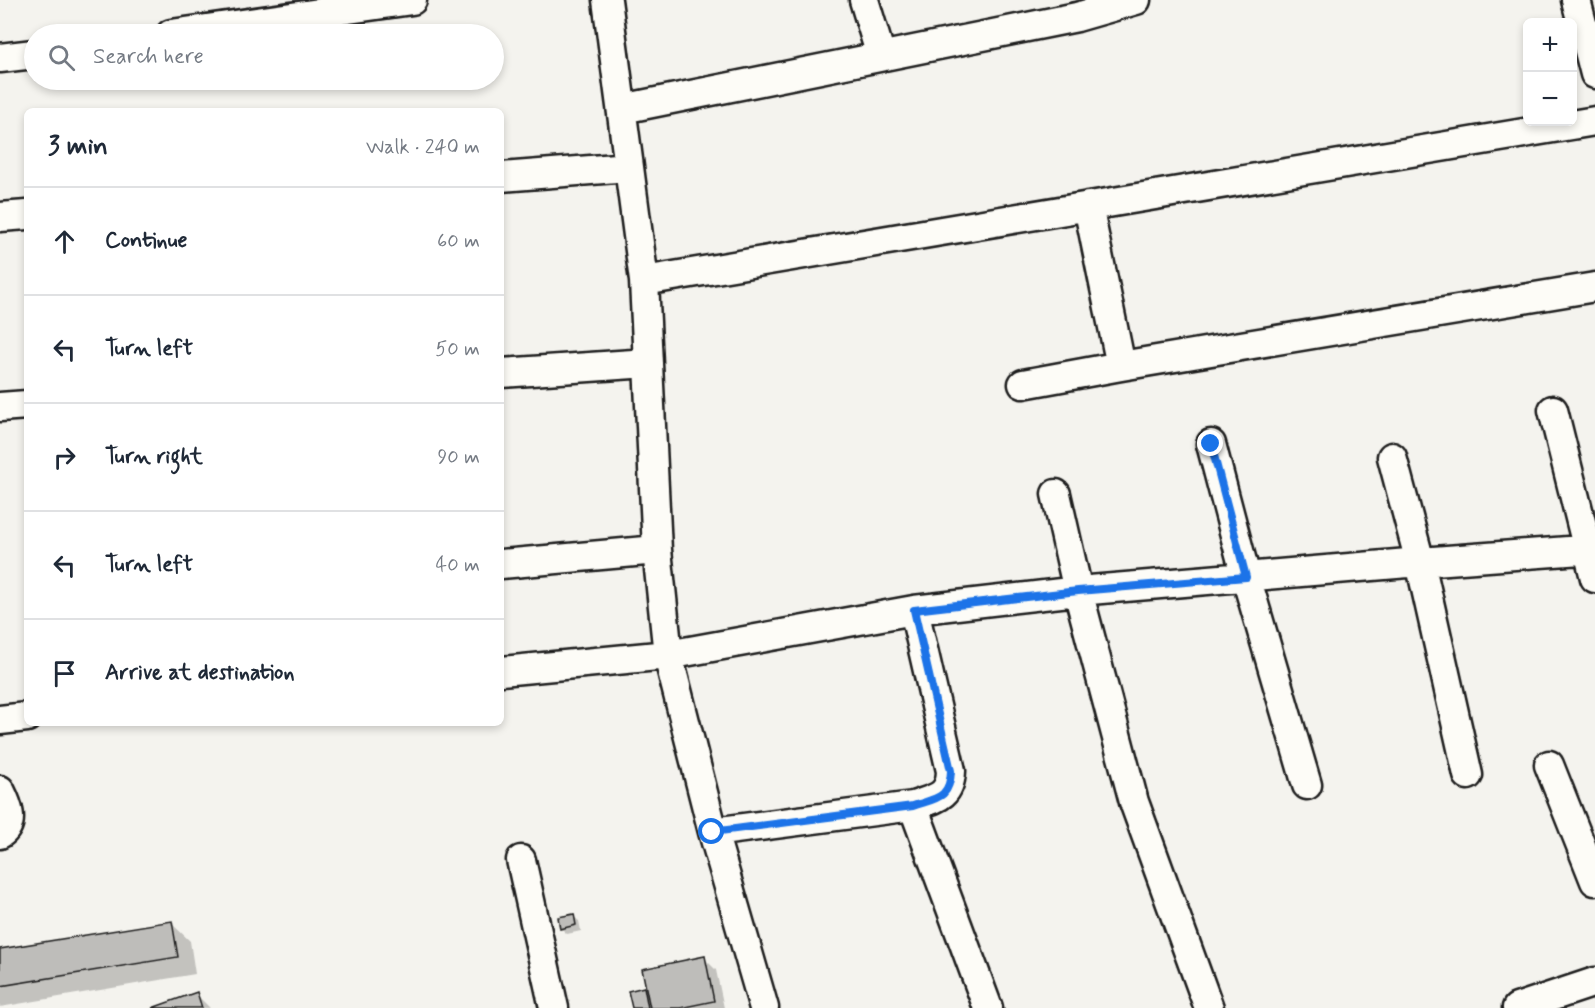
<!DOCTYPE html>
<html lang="en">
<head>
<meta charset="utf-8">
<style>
	body { margin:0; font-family:Mynerve,sans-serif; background:#f2f2f3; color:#1f2937 }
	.controls { position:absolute; right:18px; top:18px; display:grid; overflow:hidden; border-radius:9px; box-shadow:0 3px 9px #0003 }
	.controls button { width:54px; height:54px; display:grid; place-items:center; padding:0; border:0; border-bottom:2px solid #e0e1e3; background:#fff; color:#1f2937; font:30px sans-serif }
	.stop { position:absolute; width:18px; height:18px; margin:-14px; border:4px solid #1a73e8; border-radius:50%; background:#fff }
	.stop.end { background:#1a73e8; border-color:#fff; box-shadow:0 2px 6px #0008 }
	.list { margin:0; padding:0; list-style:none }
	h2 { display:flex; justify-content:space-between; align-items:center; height:78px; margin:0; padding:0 24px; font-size:26px }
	h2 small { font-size:20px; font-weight:400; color:#747a83 }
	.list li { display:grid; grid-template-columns:39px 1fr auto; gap:18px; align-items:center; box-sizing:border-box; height:108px; padding:0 24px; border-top:2px solid #e0e1e3 }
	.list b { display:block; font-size:22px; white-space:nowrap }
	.list em { font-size:20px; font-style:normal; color:#747a83 }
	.icon { flex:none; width:33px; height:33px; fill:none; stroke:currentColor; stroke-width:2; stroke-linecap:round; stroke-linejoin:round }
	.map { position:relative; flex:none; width:1595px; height:1008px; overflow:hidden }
	.search { position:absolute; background:#fff; box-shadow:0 3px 9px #0003; left:24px; top:24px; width:480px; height:66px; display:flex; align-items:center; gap:15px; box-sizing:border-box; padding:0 21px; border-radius:33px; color:#747a83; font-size:22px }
	.panel { position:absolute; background:#fff; box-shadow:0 3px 9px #0003; left:24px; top:108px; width:480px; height:618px; border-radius:9px }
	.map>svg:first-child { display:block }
</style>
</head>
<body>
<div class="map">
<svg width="1595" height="1008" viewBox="0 0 1595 1008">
	<rect width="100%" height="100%" fill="#f4f3ee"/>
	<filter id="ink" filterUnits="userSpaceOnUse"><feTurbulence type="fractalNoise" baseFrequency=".0167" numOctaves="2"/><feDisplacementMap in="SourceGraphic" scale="12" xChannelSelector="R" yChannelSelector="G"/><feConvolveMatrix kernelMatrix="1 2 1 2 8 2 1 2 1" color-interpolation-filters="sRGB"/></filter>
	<g filter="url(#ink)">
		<path fill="#0003" d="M573,916L579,921L581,931L567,934L561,928Z
			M171,923L190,941L195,974L0,1007V951Z
			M704,958L716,970L724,1008H634L643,989L648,994Z
			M196,994L210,1008H157Z"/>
		<path fill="#bebdba" stroke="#1c1c1c" stroke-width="1.5" d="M574,914L576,925L560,929L558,917Z
			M172,921L178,957L0,986V949Z
			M705,956L714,1001L680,1008H650L642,969Z
			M644,987L648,1008H632L628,991Z
			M197,992L202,1008H152Z"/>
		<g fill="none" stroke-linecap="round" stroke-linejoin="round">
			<g stroke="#1c1c1c" stroke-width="33">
				<path id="street" d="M607,0L644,281L657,550L668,655L713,832L764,1008
					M864,0L881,56
					M1576,0L1595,74
					M171,34L412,0
					M0,58L34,54
					M622,109L1077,17L1136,0
					M501,177L629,167
					M1088,206L1121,366
					M0,217L27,215
					M644,281L1595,121
					M501,373L648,363
					M1023,384L1121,366L1595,287
					M0,407L27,405
					M1553,410L1595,578
					M1211,444L1246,577L1307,785
					M1392,457L1420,562L1468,775
					M1056,494L1078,591L1134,802L1209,1008
					M501,564L657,550
					M501,671L668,655L914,610L1078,591L1420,562L1595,549
					M0,720L27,717
					M1549,765L1595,881
					M0,790C7,804 16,823 0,834
					M913,806L988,1008
					M713,832L913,806C935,798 950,798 951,771L914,610
					M521,860L554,1008
					M1517,1008L1595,982"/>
			</g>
			<use href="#street" stroke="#fdfcf7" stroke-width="28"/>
		</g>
	</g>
	<g fill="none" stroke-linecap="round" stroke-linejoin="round" filter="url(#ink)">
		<path stroke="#1a73e8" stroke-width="8" d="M712,832L913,806C936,798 950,799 951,771L914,610L1078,591L1246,577L1211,444"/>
	</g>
</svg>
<div class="controls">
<button>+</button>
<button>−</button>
</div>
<div class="stop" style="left:712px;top:832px"></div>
<div class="stop end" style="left:1211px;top:444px"></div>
<div class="search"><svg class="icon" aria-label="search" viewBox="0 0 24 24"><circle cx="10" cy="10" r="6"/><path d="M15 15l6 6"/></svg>Search here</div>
<section class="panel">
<h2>3 min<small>Walk · 240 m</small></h2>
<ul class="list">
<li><svg class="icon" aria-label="ahead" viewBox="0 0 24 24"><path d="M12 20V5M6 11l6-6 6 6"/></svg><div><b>Continue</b></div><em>60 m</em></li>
<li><svg class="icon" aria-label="left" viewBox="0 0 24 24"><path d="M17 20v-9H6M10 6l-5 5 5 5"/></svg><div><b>Turn left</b></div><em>50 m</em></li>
<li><svg class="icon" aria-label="right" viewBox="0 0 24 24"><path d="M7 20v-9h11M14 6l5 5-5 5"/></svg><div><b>Turn right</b></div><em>90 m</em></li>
<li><svg class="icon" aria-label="left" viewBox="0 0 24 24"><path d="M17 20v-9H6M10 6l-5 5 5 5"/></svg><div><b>Turn left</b></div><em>40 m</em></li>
<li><svg class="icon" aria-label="arrive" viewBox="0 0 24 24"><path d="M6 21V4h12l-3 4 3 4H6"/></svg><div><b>Arrive at destination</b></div></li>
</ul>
</section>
</div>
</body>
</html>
